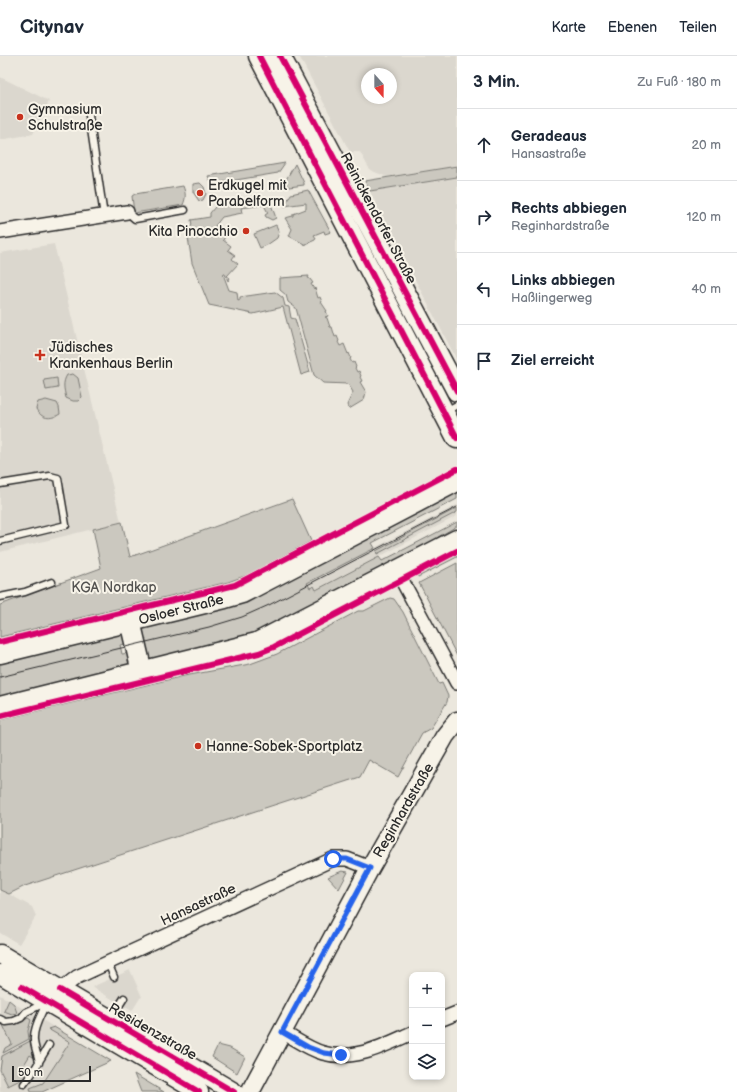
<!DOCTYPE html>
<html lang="de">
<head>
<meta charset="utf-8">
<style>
	body { margin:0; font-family:"Balsamiq Sans",sans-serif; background:#f6f6f7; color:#1f2937 }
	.controls { position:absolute; right:12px; bottom:12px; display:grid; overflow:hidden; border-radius:8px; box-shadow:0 2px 6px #0003 }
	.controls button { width:36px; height:36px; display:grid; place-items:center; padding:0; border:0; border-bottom:1px solid #e0e1e3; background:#fff; color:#1f2937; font:20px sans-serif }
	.compass { position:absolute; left:361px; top:12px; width:36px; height:36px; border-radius:50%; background:#fff; box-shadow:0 2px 6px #0003; rotate:159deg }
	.scale { position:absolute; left:12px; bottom:10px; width:79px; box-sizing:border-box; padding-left:4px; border:2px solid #2b2b2b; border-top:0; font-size:11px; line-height:14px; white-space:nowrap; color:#2b2b2b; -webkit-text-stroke:3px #f7f3e8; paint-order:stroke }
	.stop { position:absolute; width:12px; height:12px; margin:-9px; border:3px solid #2563eb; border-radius:50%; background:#fff }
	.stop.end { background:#2563eb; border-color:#fff; box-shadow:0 1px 4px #0008 }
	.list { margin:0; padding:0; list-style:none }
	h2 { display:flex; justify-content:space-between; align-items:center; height:52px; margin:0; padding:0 16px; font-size:17px }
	h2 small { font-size:13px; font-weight:400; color:#747a83 }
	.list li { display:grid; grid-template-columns:26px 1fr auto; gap:12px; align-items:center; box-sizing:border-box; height:72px; padding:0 16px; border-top:1px solid #e0e1e3 }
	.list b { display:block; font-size:15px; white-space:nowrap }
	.list p { margin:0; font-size:13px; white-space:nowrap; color:#747a83 }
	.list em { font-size:13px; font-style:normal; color:#747a83 }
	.icon { flex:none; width:22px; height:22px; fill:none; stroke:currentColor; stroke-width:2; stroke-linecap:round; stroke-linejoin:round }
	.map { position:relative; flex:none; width:457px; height:1036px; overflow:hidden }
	header { display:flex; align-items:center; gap:24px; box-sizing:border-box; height:56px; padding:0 20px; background:#fff; border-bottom:1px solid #e0e1e3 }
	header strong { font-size:19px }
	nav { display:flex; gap:22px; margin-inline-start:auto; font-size:14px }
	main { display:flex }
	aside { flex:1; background:#fff }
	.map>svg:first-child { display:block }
</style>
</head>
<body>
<header>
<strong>Citynav</strong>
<nav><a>Karte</a><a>Ebenen</a><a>Teilen</a></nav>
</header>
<main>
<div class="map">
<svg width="457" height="1036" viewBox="0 0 457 1036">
	<rect width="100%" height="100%" fill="#ebe7dd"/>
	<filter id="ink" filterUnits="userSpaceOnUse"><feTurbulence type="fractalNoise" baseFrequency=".025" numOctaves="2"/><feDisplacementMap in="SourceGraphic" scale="8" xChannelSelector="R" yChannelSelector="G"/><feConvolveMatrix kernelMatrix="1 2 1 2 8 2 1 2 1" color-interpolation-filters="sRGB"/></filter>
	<g filter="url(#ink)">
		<path fill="#dbd7ce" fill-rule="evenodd" d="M299,0H457V110L387,121L370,114L360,96H350ZM367,18H391V42H367Z
			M0,21L49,45L33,78L0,84Z
			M457,121V304L382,160L370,135Z
			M54,188L121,466L0,496V197Z
			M457,449V460L289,548L284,539Z
			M0,834L9,838L32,851L36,860L19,888L0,877Z
			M130,914L142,941L140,942L132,955L92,931Z
			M0,939L111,1005L42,1036H0Z"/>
		<path fill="#cbc8bf" stroke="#7b7a75" d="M285,107L278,117L212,128L208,120Z
			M295,108L304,127V129L289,131L284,127Z
			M457,110V121L370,135L365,125Z
			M200,127L204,131L206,138L203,144L199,145L193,136V128Z
			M183,130C186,138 186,141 183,149L134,157L132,140L135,138Z
			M308,134L331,176L325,178L324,175L314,179L316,182L315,184L306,188V189L289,180L292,173L285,162L293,160V158L306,153V147L284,150L291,138Z
			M266,143L272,151L276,162L272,164L266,161L265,159L268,157L264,149L241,152L242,157L222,161L215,170L226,179L223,184L231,190L228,194L235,199L232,203L238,208L227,220L230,222L228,225L225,218H223L229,234L237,236L238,245L240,244V241L275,236L283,242L285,250L289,251L291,262L295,263L310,316L301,319L283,251L253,258L209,249L192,207L187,175L192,169L191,164L210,161V157L215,151Z
			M276,169L279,176L277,182L267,189L260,192L254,178Z
			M309,220L308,222L310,223L313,227L311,228L314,233L315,232L318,242L320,241L322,246H321L327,255H326L328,260L325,261L327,262L330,271H332L335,281L337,280L339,285L338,286L340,290L344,288L348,298L349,297L351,302L350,303L352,307L354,306L356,311L355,312L357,316L359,315L361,320L360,321L362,325L360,326L366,336L364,344L349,353L347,349L353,336L348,328L323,327L314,319L296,252L288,246L286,239L280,234V222Z
			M73,318L78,322L82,341L78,345H73L66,342C64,333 62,327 67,319Z
			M57,322L58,332L46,334L44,324Z
			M46,344L57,347L59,351L60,358C50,364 42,363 36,353L38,346Z
			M457,432V443L372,487L375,492L307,527L310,532L314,530L316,534L379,501L382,505L457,466V470L438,481L428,490L266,576L150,607L140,570L234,547Z
			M292,443L311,485L247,519L228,526L0,581V549L101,512L93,473L122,466L130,501Z
			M457,452V456L377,498L376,495Z
			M457,497V501L418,521L417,518Z
			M457,507V600L419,527Z
			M390,542L394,543L403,556L439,628L442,627L448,640L447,646L431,672L422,677L398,721L369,704L360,721L25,830L9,838L0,834V664L184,620L250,608L277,598L358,555H364Z
			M121,575L129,587L120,589L122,598L131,597L129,609L0,643V604Z
			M342,815L348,816L339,833L328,821Z
			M9,944L14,948L17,957L12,958L4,955Z
			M28,962L31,964L28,975L29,983L3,997L5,992L12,988L2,967C11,971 19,968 28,962Z
			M54,971L111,1005L42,1036H31L30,1032L43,1027L70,986L48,973Z
			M30,985L36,1003L30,999L20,1015L26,1020L24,1022L8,1030L0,1014L2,1000Z
			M218,989L230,992L245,1001L237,1017L212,1001Z
			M134,1018L164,1036H141Z"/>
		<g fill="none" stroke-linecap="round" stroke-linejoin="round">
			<g stroke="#2b2b2b" stroke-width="9">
				<path id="lane" d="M88,53L104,160
					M127,156L135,163L185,154
					M446,355L457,349
					M0,428L50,420L58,422L66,469L0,485
					M0,541L25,536L52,526
					M108,907L114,921
					M112,961L124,942
					M0,963L6,966L14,965L21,962L26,956L43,948
					M39,1007C38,998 33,989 34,981C34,969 42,958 46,947
					M24,1028L31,1019L49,989"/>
			</g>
			<g stroke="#2b2b2b" stroke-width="16">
				<path id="street" d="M0,176L127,156
					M397,515L457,627
					M55,938L77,921L333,803H347L370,812
					M442,963L457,957
					M282,976C295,983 309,993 323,997C354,1006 385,989 412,977"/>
			</g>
			<g stroke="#2b2b2b" stroke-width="21">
				<path id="secondary" d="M0,898L234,1036
					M0,918L199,1036
					M250,1036L370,812L445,680L457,665"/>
			</g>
			<g stroke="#2b2b2b" stroke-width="23">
				<path id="primary" d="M259,0L457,382
					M280,0L457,335
					M130,565L142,616
					M0,597L225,542L242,537L457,425
					M0,651L257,587L457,484"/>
			</g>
			<use href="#lane" stroke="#f7f3e8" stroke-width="6"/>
			<use href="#street" stroke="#f7f3e8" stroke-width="13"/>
			<use href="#secondary" stroke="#f7f3e8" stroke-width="18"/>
			<use href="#primary" stroke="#f7f3e8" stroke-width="20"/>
			<path stroke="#2b2b2b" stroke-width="1" d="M0,621L209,571L242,561L269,549L457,451"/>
			<g stroke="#f7f3e8" stroke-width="8">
				<path id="cycleway" d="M259,0L457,382
					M280,0L457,335
					M0,586L235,529L457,413
					M0,660L259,597L274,591L457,495
					M22,931L199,1036
					M60,934L234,1036"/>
			</g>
			<use href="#cycleway" stroke="#d6006c" stroke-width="6"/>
		</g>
	</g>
	<g fill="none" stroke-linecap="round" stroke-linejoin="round" filter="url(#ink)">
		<path stroke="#2563eb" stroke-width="5" d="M333,803H347L370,812L282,976L308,991L324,997L341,999"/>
	</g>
	<g fill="#c8321e" stroke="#f7f3e8" stroke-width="1.5">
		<circle cx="20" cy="61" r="4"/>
		<circle cx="200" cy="137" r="4"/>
		<circle cx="246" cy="175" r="4"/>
		<path d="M38 293h4v4h4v4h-4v4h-4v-4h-4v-4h4z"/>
		<circle cx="198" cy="690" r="4"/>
	</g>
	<g text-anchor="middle" stroke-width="4" stroke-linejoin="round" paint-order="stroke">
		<g font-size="14" fill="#2b2b2b" stroke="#f7f3e8" text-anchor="start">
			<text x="28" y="58">Gymnasium<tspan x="28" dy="16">Schulstraße</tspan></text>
			<text x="208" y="134">Erdkugel mit<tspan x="208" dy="16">Parabelform</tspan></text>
			<text x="238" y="180" text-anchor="end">Kita Pinocchio</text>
			<text x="49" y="296">Jüdisches<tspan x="49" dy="16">Krankenhaus Berlin</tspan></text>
			<text x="206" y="695">Hanne-Sobek-Sportplatz</text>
		</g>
		<g font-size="14" fill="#2b2b2b" stroke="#f7f3e8">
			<text transform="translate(379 162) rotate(62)" y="5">Reinickendorfer Straße</text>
			<text transform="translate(181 553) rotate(-14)" y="5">Osloer Straße</text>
			<text transform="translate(403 754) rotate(-60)" y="5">Reginhardstraße</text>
			<text transform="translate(198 848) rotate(-25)" y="5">Hansastraße</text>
			<text transform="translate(153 975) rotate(30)" y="5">Residenzstraße</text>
		</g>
		<g font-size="14" fill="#535250" stroke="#f7f3e8">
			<text x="114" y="536">KGA Nordkap</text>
		</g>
	</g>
</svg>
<div class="controls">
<button>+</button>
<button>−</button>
<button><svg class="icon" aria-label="layers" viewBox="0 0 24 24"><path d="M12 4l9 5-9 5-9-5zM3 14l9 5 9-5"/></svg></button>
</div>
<svg class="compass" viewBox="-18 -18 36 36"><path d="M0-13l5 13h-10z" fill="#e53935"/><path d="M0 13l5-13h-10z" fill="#747a83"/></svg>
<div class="scale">50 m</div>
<div class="stop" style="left:333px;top:803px"></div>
<div class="stop end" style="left:341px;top:999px"></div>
</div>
<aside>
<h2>3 Min.<small>Zu Fuß · 180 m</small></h2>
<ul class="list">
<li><svg class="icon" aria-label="ahead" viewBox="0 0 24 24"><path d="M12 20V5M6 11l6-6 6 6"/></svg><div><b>Geradeaus</b><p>Hansastraße</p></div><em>20 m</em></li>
<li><svg class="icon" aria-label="right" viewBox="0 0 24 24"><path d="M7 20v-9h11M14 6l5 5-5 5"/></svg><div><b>Rechts abbiegen</b><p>Reginhardstraße</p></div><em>120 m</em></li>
<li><svg class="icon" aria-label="left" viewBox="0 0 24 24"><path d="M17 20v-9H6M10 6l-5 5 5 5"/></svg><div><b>Links abbiegen</b><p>Haßlingerweg</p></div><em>40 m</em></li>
<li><svg class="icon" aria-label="arrive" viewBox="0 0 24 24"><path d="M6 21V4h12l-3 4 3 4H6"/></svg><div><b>Ziel erreicht</b></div></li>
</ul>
</aside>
</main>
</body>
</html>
